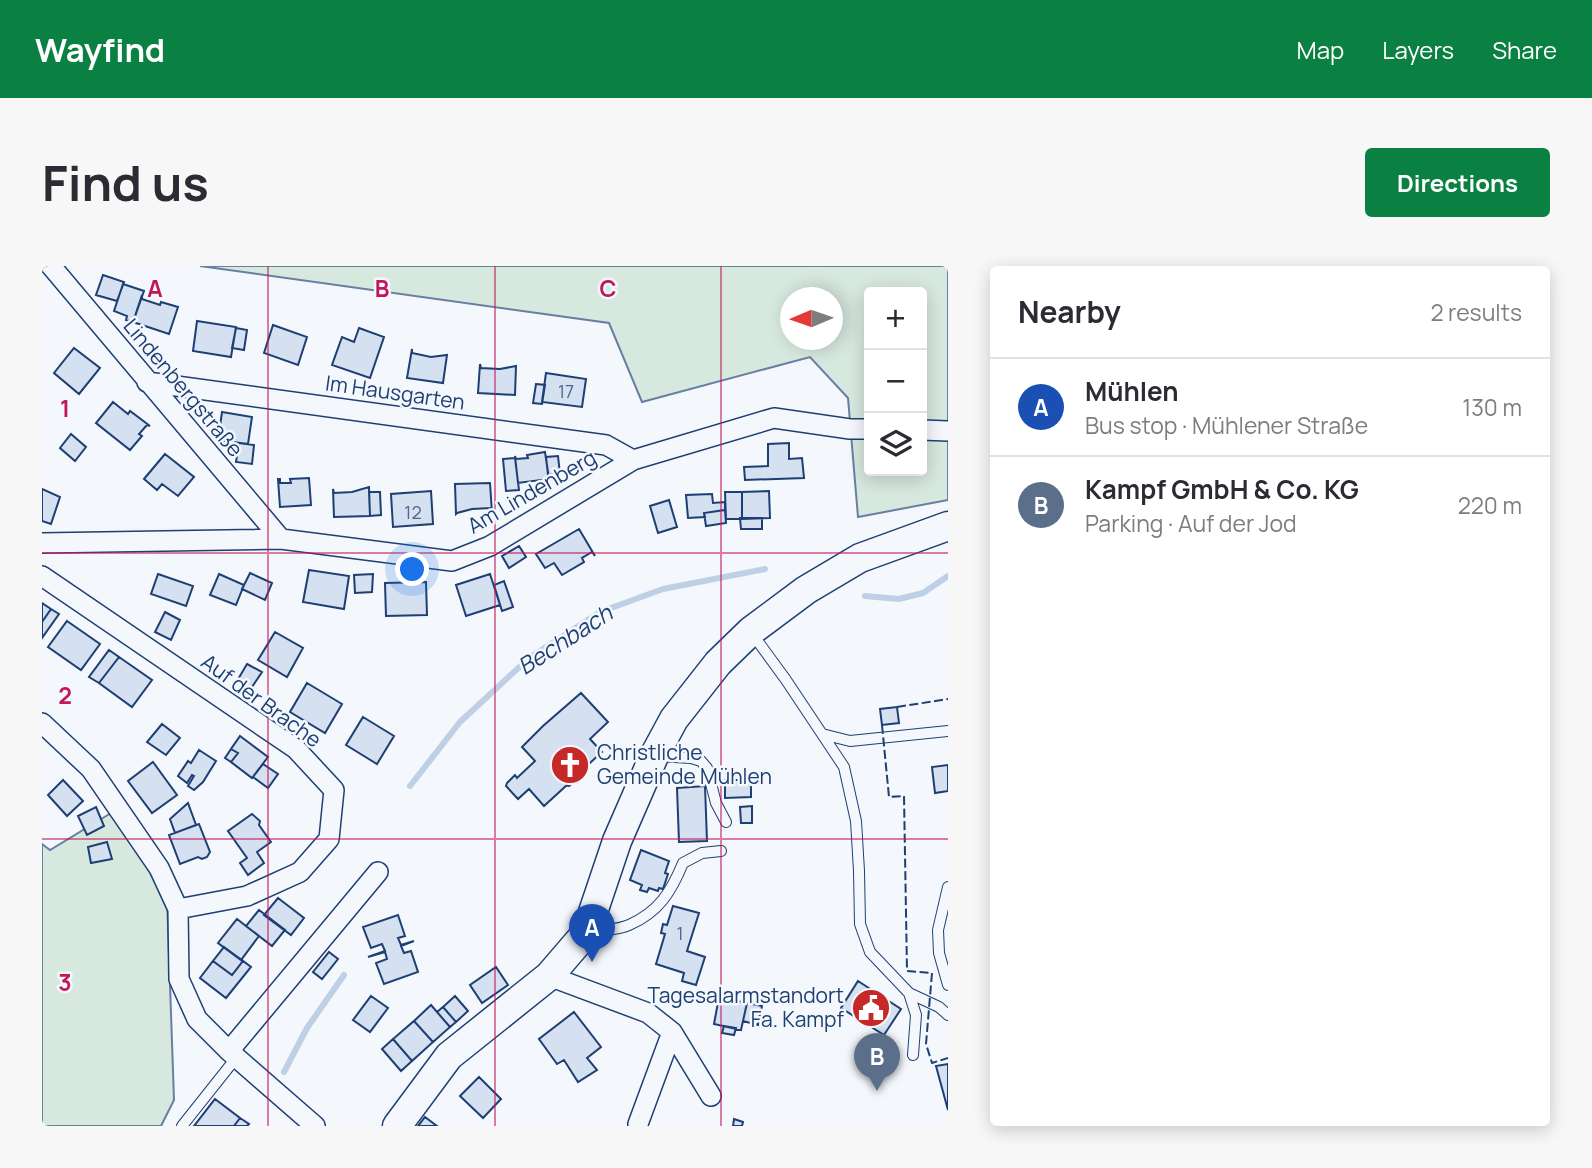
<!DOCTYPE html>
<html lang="en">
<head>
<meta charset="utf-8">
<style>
	body { margin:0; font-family:Manrope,sans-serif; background:#f7f7f7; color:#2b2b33 }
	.controls { position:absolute; right:21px; top:21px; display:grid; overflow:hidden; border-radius:7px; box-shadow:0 4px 18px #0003 }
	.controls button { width:63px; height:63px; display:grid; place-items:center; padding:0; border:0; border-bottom:2px solid #e1e1e2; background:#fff; color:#2b2b33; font:35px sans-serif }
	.compass { position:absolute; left:738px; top:21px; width:63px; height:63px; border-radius:50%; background:#fff; box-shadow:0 4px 18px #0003; rotate:268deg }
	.you { position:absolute; left:371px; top:304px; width:24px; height:24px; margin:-18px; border:5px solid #fff; border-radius:50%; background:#1a73e8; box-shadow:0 0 0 10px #1a73e833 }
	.badge { display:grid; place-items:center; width:46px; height:46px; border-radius:50%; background:#0b8043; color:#fff; font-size:23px; font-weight:700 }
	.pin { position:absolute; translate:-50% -58px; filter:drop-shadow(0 2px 4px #0008) }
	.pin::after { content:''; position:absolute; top:37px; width:24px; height:21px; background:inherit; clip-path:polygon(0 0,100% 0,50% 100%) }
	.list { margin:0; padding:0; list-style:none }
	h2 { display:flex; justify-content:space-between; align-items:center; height:91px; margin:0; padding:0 28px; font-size:30px }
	h2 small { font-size:23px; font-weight:400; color:#7c7c81 }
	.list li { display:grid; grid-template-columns:46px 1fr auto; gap:21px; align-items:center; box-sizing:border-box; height:98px; padding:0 28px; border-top:2px solid #e1e1e2 }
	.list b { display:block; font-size:26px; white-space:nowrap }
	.list p { margin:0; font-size:23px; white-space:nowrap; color:#7c7c81 }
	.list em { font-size:23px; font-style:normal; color:#7c7c81 }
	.icon { flex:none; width:38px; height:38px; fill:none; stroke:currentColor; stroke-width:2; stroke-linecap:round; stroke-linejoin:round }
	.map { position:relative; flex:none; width:906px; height:860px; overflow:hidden; border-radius:7px }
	header { display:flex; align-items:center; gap:42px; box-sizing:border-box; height:98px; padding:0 35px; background:#0b8043; color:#fff }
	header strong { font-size:33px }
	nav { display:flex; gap:38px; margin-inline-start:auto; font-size:24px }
	.intro { display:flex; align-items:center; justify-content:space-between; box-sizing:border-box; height:168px; padding:0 42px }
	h1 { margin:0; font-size:49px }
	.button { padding:18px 32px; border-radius:7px; background:#0b8043; color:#fff; font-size:24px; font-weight:700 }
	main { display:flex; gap:42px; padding:0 42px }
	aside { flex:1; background:#fff; border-radius:7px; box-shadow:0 4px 18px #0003 }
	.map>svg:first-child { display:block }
</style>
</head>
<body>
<header>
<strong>Wayfind</strong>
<nav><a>Map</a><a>Layers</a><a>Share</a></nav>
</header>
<div class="intro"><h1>Find us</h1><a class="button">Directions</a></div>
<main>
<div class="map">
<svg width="906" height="860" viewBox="0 0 906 860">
	<rect width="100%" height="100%" fill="#f4f7fb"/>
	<path fill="#d7e8df" stroke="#687fa3" stroke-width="2" fill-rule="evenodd" d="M158,0H906V234L816,251L806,132L768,91L600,136L567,57ZM827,26H880V205H827ZM748,32H790V74H748Z
		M69,547L125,632L132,834L119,860H0V578L8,584Z"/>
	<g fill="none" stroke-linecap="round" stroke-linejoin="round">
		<path stroke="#bed0e5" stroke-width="6" d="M823,330L857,333L881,327L906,310
			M368,520L418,456L487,392L558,346L621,323L723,303
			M242,806L265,762L302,709"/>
	</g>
	<path fill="#d5e0f0" stroke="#1d3f73" stroke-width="2" d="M61,9L82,16L75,35L54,29Z
		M81,18L102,25L91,56L84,54L85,50L72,45Z
		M100,29V33L118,39L119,36L136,41L127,68L91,56Z
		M155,55L194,61L189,91L151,85Z
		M231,59L265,71L256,99L222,87Z
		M194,62L205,64L202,84L190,82Z
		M317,62L342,71L328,112L290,99L300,71L312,76Z
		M32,82L58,102L37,128L12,107Z
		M370,83V87L389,91L405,89L401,117L365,112Z
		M438,98L439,102L458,103L474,100L473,129L436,127Z
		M504,107L544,113L540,141L500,136Z
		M494,118L503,119L500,138L491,137Z
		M71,136L86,148L88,145L108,160L105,159L97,168L100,170L88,184L54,157Z
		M180,146L210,151L206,178L176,174Z
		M29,168L44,181L33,195L18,182Z
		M197,177L212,179L210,198L194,196Z
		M747,177V193L760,192L762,212L703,214L702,201L726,200V178Z
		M503,186L507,213L476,217L473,190L474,193L486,192L485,189Z
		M123,188L152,211L136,230L120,218L115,224L102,213Z
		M516,190L518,208L506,209L504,191Z
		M473,192L477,224L464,225L461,193Z
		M267,212L269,239L238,241L236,213H238V217H249L248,213Z
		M448,217L450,247L449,242L430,243L415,247L414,248L413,218Z
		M327,221L328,250L292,251L291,223L292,227L310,226Z
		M0,223L18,231L9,258L0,255Z
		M389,225L391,258L351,261L349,228Z
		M727,225L728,252L700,253V226Z
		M327,226H338L339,249L328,250Z
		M683,226H700V253H684Z
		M670,228L671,237L683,236V244L662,247L663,251L646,252L644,229Z
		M627,234L635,261L616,267L608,240Z
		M683,244L684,257L664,260L662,247Z
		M698,252H720V263H699Z
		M537,263L553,290L550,286L540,292L542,296L520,309L512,297L503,302L494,288Z
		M477,280L484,291L467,302L460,290Z
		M267,304L307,310L302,343L261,336Z
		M208,307L230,317L223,334L200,323Z
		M116,308L151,320L144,340L109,328Z
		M177,308L202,319L194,339L168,329Z
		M331,308L330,326L313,327L312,309Z
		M448,308L458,339L424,350L414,319Z
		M462,315L471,341L460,345L452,319Z
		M384,316L385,349L344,350L343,317Z
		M0,337L9,343L0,356Z
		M9,343L17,348L0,372V356Z
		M123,346L138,354L129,374L113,366Z
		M25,355L58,378L39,404L6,381Z
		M233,366L261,382L245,411L216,394Z
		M67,384L77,391L57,417L47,411Z
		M77,391L110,414L90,441L57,417Z
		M205,398L220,406L208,424L195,415Z
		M265,417L300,438L283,467L248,446Z
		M539,427L566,456L548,473L560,486L537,507L539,510L527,520L525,519L502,540L487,523L476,533L464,520L465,517L473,509L475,512L493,495L480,481L501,460Z
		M855,441L857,457L840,459L838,443Z
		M321,451L352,470L335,498L304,479Z
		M120,458L138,472L124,489L105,476Z
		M198,470L226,491L210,512L189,496L196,487L189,483Z
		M189,483L196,487L189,496L183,492Z
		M157,484L174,495L161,516L152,524L146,520L152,510L150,509L145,517L136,510L146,495L149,497Z
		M111,496L135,529L110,547L86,515Z
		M221,498L236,508L226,522L211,511Z
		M906,499V525L893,527L890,501Z
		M21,514L41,535L25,550L6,529Z
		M683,514H709V531L683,532Z
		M663,520L665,575L637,576L635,522Z
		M146,537L154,559L133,567L128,553Z
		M710,540V557H699L698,541Z
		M54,541L62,560L45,569L36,550Z
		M210,548L218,555L217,559L229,576L215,586L222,597L206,609L198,597L205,592L186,565Z
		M157,558L168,586L165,591L160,593L156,591L138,598L127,569Z
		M65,576L70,593L49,597L46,581Z
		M599,584L627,595L623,607L626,608L621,623L617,622L616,625L607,622L605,626L598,624L600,619L588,614Z
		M236,632L262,652L249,669L222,649Z
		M631,640L657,647L645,685L663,691L654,719L640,715L642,707L614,698L623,668L619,667L621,658L625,659Z
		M217,644L243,664L230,680L204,660Z
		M356,649L363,670L356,672L359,679L372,675L359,680L362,687L369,685L376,706L342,718L334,697L345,693L343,686L326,691L343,685L340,678L329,682L321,661Z
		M195,653L217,670L199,694L176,677Z
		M182,681L201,695L190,709L171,695Z
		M287,686L296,693L280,713L271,706Z
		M171,695L190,709L201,695L209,701L184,732L158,712Z
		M454,701L466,719L440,737L428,719Z
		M816,715L859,743L842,769L799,742Z
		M329,730L346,742L328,766L311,754Z
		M413,730L426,745L414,756L401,741Z
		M677,731L705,737L699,764L672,758Z
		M705,737L720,740L716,759L701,755Z
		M389,739L408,761L391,776L372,755Z
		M401,741L414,756L408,761L395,746Z
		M532,746L559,781L545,792L555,804L536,816L522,794L515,798L497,773Z
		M372,755L391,776L370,795L351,773Z
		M682,760L694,762L692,769L680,767Z
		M351,773L370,795L359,805L340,783Z
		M906,798V844L894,800Z
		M437,811L459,833L441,852L418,830Z
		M173,833L198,852L192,860H152Z
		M383,851L395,860H376Z
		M198,852L207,858L205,860H192Z
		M692,853L701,856L700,860H691Z"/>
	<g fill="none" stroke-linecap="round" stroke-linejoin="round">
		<g stroke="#1d3f73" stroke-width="12">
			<path id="service" d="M709,366L744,414L802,501L814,555L817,605L818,658L828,686L867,727L874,749L871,789
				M780,468L808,475L906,465
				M615,490L649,492L659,495L665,502L674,537L684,556
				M906,621L896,664L897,687L906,719
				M548,667C560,664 576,664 587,659C617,646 629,626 641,597L660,587L679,585
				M867,727L897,741L906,749
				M140,860L194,792"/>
		</g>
		<g stroke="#1d3f73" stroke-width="22">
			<path id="minor" d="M9,0L239,273
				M105,116L564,179L591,194
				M880,164L906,165
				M0,277L239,273L410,295L448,280L591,194L732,152L808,163H827
				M0,310L254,483L292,524L287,573L258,606L205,630L136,643
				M0,457L49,503L117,602L136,643L137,713L155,753L187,785L273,860
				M507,710L606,747L630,766L669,830
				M187,785L336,606
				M596,858L630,766"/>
		</g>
		<g stroke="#1d3f73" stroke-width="31">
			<path id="secondary" d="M355,860L407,790L507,710L544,667L575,575L612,490L632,453L676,397L709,365L764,324L818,292L906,260"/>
		</g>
		<use href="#service" stroke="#f4f7fb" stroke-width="10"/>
		<use href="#minor" stroke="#f4f7fb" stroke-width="19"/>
		<use href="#secondary" stroke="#f4f7fb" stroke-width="28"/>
		<path stroke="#1d3f73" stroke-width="2" stroke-dasharray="9 3.5" stroke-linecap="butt" d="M855,441L906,433
			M840,459L847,531L862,530L865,705L890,707L884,778L890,797L906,792"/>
	</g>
	<path fill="none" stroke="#c2185b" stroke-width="2" stroke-opacity="0.55" d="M226,0V860M453,0V860M679,0V860M0,287H906M0,573H906"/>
	<defs>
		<g id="church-disc" transform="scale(2.0125)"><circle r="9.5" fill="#c62828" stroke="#f4f7fb"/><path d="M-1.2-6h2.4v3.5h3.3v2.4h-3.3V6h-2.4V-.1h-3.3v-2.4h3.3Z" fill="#fff"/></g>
		<g id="civic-disc" transform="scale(2.0125)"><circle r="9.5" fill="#c62828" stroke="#f4f7fb"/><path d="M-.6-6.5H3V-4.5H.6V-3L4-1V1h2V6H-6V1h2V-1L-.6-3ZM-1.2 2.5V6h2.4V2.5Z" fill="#fff"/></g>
	</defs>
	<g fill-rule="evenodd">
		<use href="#church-disc" x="528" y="499"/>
		<use href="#civic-disc" x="829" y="742"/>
	</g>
	<g text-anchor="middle" stroke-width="5" stroke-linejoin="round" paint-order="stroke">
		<g font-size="18" fill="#4b6792">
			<text x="524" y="132">17</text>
			<text x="371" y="253">12</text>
			<text x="638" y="674">1</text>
		</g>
		<g font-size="21" fill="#1d3f73" stroke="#f4f7fb">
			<text transform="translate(141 122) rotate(50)" y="7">Lindenbergstraße</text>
			<text transform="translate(353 127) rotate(8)" y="7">Im Hausgarten</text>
			<text transform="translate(490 226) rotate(-30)" y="7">Am Lindenberg</text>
			<text transform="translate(219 435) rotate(36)" y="7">Auf der Brache</text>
		</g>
		<g font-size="21" fill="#1d3f73" stroke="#f4f7fb" text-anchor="start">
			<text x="555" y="494">Christliche<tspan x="555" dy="24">Gemeinde Mühlen</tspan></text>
			<text x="802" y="737" text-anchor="end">Tagesalarmstandort<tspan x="802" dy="24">Fa. Kampf</tspan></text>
		</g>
		<g font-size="23" font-style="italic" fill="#1d3f73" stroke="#f4f7fb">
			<text transform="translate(523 374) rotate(-33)" y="8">Bechbach</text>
		</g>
	</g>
	<g font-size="23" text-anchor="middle" font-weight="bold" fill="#c2185b" stroke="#f4f7fb" stroke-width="5" stroke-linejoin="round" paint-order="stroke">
		<text x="113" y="31">A</text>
		<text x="340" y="31">B</text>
		<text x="566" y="31">C</text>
		<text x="23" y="151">1</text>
		<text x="23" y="438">2</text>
		<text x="23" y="725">3</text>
	</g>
</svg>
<div class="controls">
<button>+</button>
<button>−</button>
<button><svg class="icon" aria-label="layers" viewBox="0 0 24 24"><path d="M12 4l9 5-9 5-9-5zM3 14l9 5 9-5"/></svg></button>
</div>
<svg class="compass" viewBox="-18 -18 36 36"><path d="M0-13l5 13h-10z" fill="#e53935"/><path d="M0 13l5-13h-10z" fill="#7c7c81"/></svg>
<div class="you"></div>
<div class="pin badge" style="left:550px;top:696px;background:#1a4fb4">A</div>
<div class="pin badge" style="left:835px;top:825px;background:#5c6f8a">B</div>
</div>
<aside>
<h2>Nearby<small>2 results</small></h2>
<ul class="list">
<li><span class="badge" style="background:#1a4fb4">A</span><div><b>Mühlen</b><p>Bus stop · Mühlener Straße</p></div><em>130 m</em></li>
<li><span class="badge" style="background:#5c6f8a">B</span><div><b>Kampf GmbH &amp; Co. KG</b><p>Parking · Auf der Jod</p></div><em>220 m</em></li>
</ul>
</aside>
</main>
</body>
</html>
